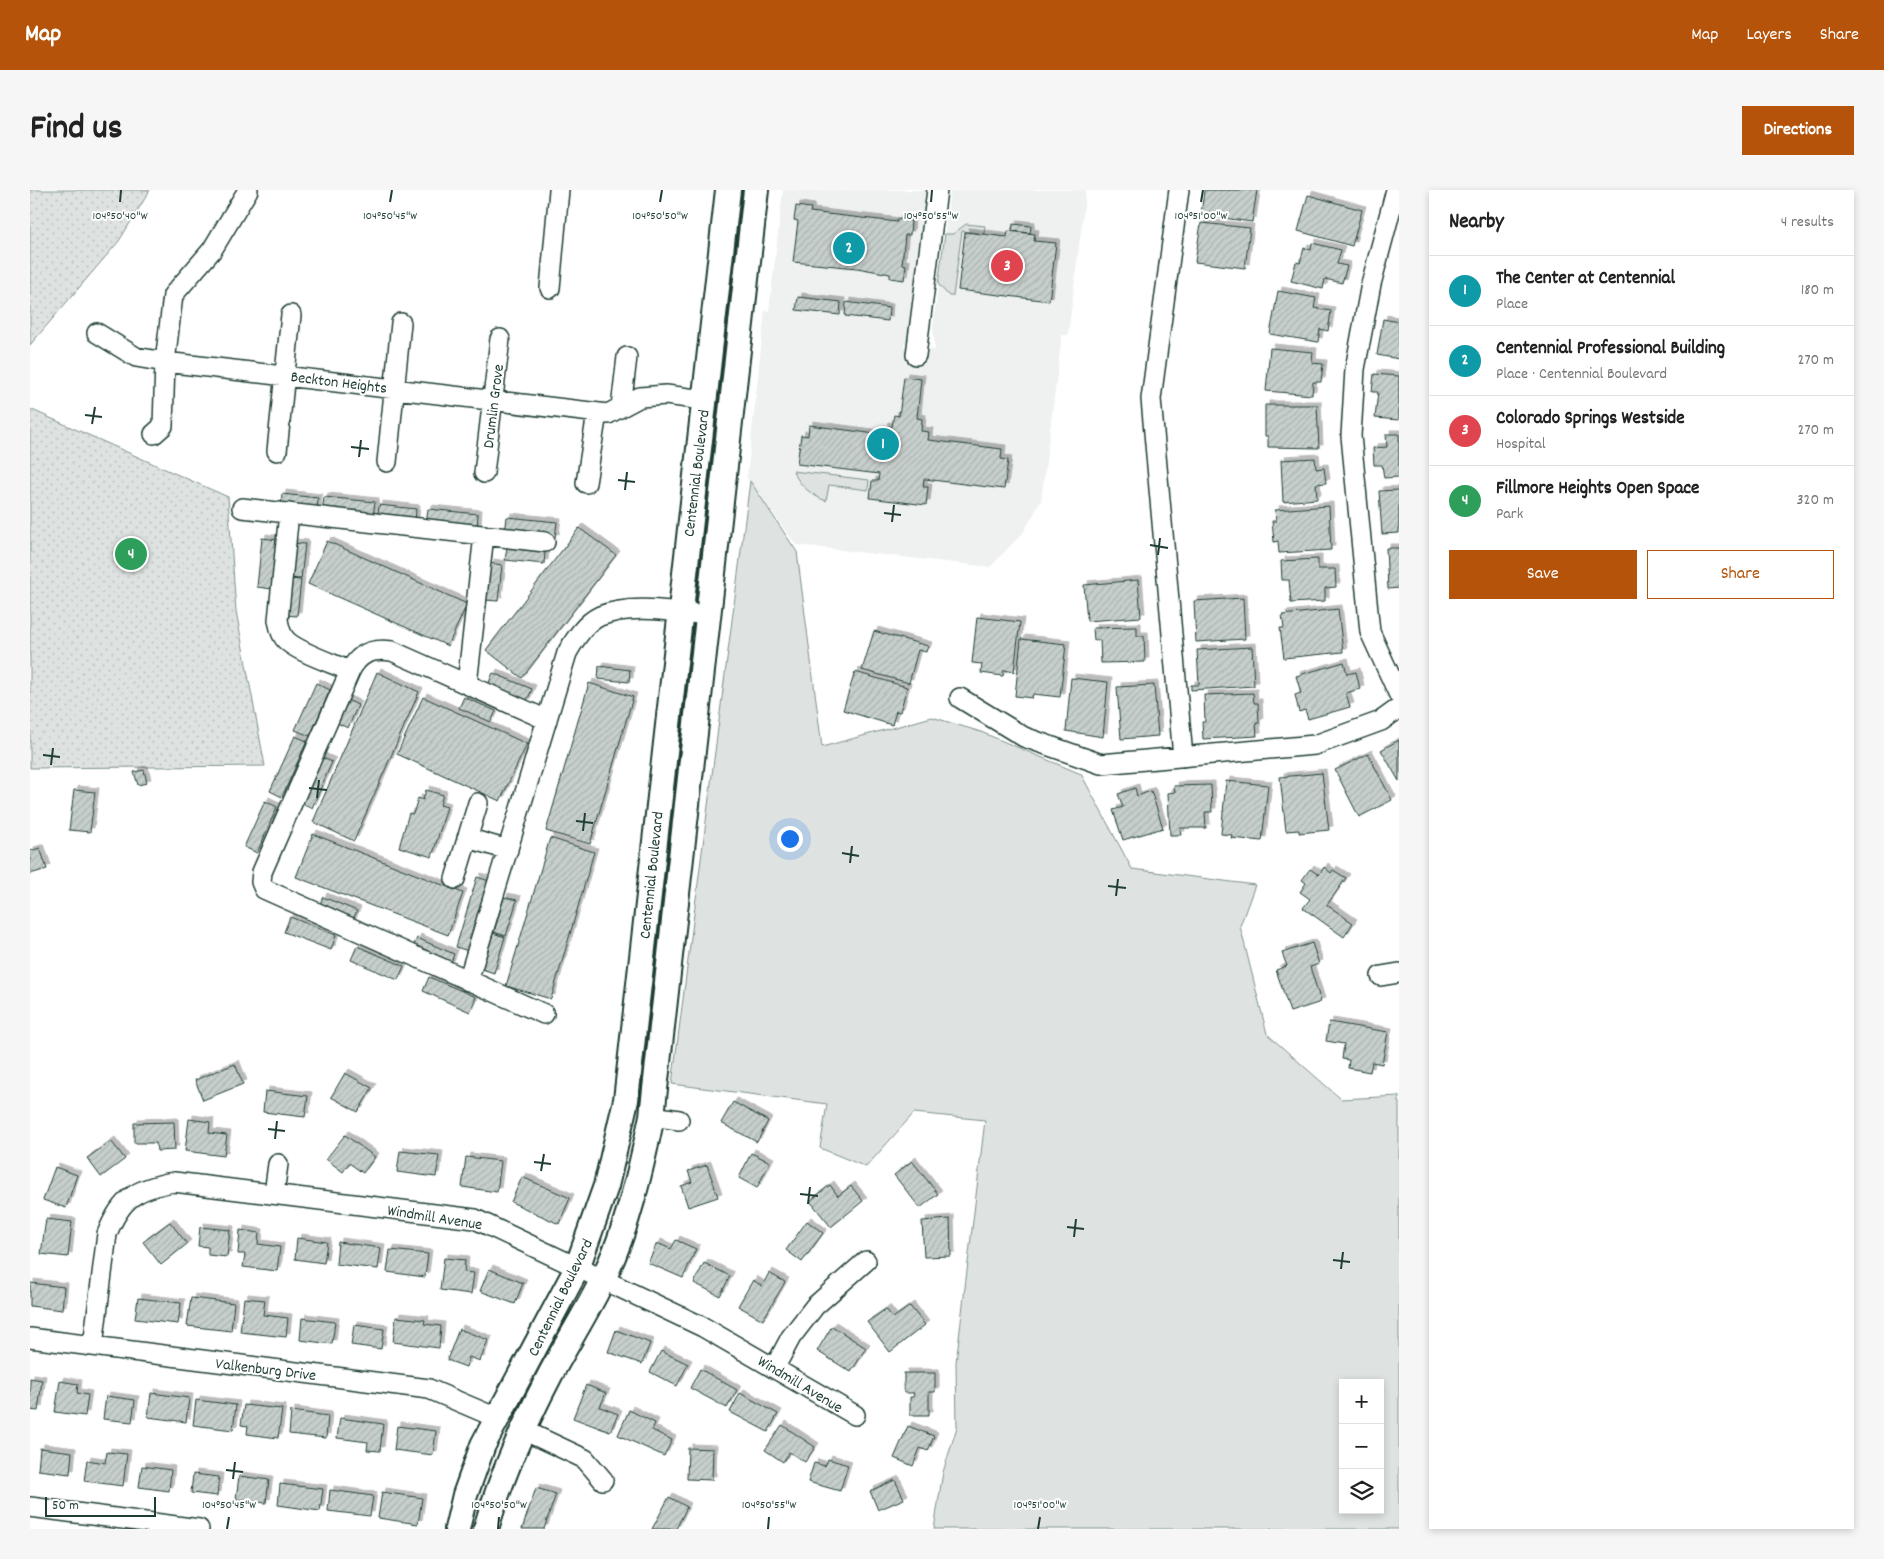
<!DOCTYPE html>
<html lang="en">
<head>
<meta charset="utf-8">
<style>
	body { margin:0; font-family:Dekko,sans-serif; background:#f6f6f6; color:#222 }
	.controls { position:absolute; right:15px; bottom:15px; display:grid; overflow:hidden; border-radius:0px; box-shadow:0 2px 8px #0003 }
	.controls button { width:45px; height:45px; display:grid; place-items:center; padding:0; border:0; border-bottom:1px solid #e0e0e0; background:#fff; color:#222; font:25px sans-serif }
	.scale { position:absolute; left:15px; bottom:12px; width:111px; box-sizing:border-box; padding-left:5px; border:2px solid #1f3d34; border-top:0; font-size:14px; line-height:18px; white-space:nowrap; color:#1f3d34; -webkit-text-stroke:4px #fff; paint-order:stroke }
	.you { position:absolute; left:759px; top:648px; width:18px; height:18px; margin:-12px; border:4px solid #fff; border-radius:50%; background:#1a73e8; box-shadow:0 0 0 8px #1a73e833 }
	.badge { display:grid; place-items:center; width:32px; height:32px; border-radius:50%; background:#b45309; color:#fff; font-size:16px; font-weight:700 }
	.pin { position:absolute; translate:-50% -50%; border:2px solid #fff; box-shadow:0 1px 5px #0006 }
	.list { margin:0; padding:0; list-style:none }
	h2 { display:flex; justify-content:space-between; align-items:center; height:65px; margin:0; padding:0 20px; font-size:21px }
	h2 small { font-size:16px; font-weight:400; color:#767676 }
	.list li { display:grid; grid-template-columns:32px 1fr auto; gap:15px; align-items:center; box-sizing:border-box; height:70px; padding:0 20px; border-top:1px solid #e0e0e0 }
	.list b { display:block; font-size:19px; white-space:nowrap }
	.list p { margin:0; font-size:16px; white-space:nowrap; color:#767676 }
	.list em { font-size:16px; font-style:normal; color:#767676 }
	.actions { display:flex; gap:10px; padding:15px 20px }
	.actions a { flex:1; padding:11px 0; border:1px solid #b45309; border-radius:0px; text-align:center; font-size:18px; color:#b45309 }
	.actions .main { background:#b45309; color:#fff }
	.icon { flex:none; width:28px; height:28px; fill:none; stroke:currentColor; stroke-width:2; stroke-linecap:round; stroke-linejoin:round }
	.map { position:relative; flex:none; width:1369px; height:1339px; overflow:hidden; border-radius:0px }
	header { display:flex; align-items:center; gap:30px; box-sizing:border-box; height:70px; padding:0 25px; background:#b45309; color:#fff }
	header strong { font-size:24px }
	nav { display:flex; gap:28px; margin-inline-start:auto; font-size:18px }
	.intro { display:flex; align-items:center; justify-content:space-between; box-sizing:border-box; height:120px; padding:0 30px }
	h1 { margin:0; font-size:35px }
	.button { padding:12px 22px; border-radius:0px; background:#b45309; color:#fff; font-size:18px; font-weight:700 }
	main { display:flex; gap:30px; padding:0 30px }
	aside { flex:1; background:#fff; border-radius:0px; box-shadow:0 2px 8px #0003 }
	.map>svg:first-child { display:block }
</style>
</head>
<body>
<header>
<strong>Map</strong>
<nav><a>Map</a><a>Layers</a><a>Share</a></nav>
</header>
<div class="intro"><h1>Find us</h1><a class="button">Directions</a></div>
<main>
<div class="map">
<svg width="1369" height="1339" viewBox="0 0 1369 1339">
	<defs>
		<pattern id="park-dots" width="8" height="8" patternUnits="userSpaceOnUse" patternTransform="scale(1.25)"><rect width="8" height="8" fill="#dee3e2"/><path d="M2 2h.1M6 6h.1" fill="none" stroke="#bec4c2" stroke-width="1.8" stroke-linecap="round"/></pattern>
		<pattern id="building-hatch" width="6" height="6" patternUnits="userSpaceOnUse" patternTransform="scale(1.25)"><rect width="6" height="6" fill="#c7cfcc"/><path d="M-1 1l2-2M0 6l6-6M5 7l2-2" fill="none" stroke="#aab3b0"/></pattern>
		<filter id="shadow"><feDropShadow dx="4" dy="-4" stdDeviation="0" flood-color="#0004"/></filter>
	</defs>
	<rect width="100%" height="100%" fill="#fff"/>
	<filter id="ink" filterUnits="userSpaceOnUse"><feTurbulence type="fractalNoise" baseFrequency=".02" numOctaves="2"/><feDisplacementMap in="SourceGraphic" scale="10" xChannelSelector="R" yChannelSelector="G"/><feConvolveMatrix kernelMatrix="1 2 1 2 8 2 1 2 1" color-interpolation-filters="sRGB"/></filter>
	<g filter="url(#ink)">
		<path fill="#eef1f0" d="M753,0H897L880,138L878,150L873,156L905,160L903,137L920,0H1056L1038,145H1032L1011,311L993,343L960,377L766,355L717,288L735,120L739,121Z"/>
		<path fill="#dee3e2" stroke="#7e908b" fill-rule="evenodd" d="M936,34L955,36L954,44L932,41L923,106H919L908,94L915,44H923Z
			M763,281L839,290L838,300L799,295L796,311C781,305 770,296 763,281Z
			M720,291L767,362L792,557L902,527L951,542L1051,584L1102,679L1225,695L1210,736L1237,844L1311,909L1369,906V1339H904L913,1282L927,1237L926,1173L955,930L884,923L836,977L790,958L797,914L642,894ZM1313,1193H1350V1320H1313Z"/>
		<path fill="url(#park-dots)" stroke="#7e908b" d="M0,0H120L89,51L0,155Z
			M0,219L198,307L206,421L235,576L0,578Z"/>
		<path fill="url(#building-hatch)" stroke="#1f3d34" filter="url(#shadow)" d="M1174,0H1227L1222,32L1171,25Z
			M1278,5L1332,20L1322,56L1268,41Z
			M766,16L781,18L780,22L867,32V29L881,31L880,45H875L872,74L876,75L874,90L860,88V84L827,78L763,72L768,31L764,30Z
			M1171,33L1220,38L1215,78L1165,72Z
			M983,34L1001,36L1000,43L982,41Z
			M978,41L1005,44L1004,51L1026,53L1019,111L928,100L935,42L977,47Z
			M1282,53L1311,60L1307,74L1317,76L1312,93L1295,89L1293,99L1261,91L1266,72L1270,73L1274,58L1281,60Z
			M1248,101L1286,108L1284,118L1301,121L1298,141L1290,139L1288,152L1240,144Z
			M768,107L811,112L810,125L766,120Z
			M816,112L859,118L858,131L815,126Z
			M1353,129L1369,132V169L1347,165Z
			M1240,158L1283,162L1282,173L1293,174L1291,192H1283L1282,205L1236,201Z
			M1344,184L1369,186V230L1345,228L1348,202H1342Z
			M874,187L891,189L887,228L892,229L891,241L899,242L898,250L972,259L971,269L978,270L974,299L894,289L893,297H898L896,315L840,308L842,291H848L849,284L767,274L771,245L778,246L779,235L853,245L854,236L862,237L864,225L869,226Z
			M1235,215H1287L1289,258L1238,257V246H1235Z
			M1356,244H1369V287L1354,288L1352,275H1344L1343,258L1357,257Z
			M1285,268L1286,279L1294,278L1296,293L1286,294L1287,309L1253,312L1251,270Z
			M1369,300V343L1352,344L1349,301Z
			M252,304L288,308L287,320L251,316Z
			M294,307L345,312L343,327L292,322Z
			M349,315L386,319L385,332L348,327Z
			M1299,316L1301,360L1249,363L1248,351L1244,352L1242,331H1246L1245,320Z
			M398,319L448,324L447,339L396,334Z
			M477,327L527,332L525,348L475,343Z
			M549,338L586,365L492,488L456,460Z
			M232,348L248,350L242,399L227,397Z
			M297,351L437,414L418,456L278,394Z
			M262,353L275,354L271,389L258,388Z
			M477,358L515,362L514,374L475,370Z
			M1356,358H1369V398L1358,399Z
			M1288,369V379H1305L1306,397L1295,398V411L1261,413L1259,390H1252L1251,371Z
			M460,373L472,375L468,411L455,410Z
			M258,389L271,390L267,426L254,425Z
			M1108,390L1111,427L1057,431L1054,395Z
			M1213,408L1215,449L1166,452L1164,411Z
			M1308,419L1313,462L1254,468L1250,438H1254L1252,425Z
			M947,427L990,432L984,482L974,480L973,486L951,483L952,474L942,473Z
			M1107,437V446H1114L1115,472L1071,473L1070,450H1064L1063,438Z
			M844,441L898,456L896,462L888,460L879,493L832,480Z
			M991,449L1036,454L1030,507L1003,504L1002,508L985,506Z
			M1222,457L1224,496L1161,500V495H1169L1167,460Z
			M1314,472L1317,484L1326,482L1330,499L1316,503L1320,517L1278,529L1275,520L1269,522L1265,505L1271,503L1266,486Z
			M569,476L600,480L599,492L568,489Z
			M347,482L389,502L324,651L283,632Z
			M825,482L877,497L870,522L866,521L862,535L813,520Z
			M463,483L502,499L496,513L457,497Z
			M1041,488L1078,492L1073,547L1036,541Z
			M286,493L300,500L280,546L265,540Z
			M559,493L603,507L560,654L516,641Z
			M1124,495L1128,546L1091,549L1087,497Z
			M1223,503L1224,513H1228L1229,533H1226L1227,546L1173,549L1172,532H1175L1174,505Z
			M393,507L497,554L470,611L367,564Z
			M434,507L466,521L461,532L429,518Z
			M317,510L328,515L318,538L307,533Z
			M265,546L277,551L252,607L240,601Z
			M1369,550V591L1351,560Z
			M1338,564L1362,610L1329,627L1305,580Z
			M291,567L302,572L282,618L271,613Z
			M114,580L117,593L108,595L104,582Z
			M1292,583L1299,640L1269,643V640L1256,641L1250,587Z
			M1196,591L1238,595L1232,651L1201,648L1202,645L1191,644Z
			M1181,595L1182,622H1175L1176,638H1150L1151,645H1140L1138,603L1145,602L1144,596Z
			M1105,598L1107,606L1121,601L1133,638L1093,650L1083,620L1093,617L1088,604Z
			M44,600L65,602L60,642L39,640Z
			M396,600L413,605L410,615L417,617L402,667L369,657L379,623L383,624L388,608L393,610Z
			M235,611L247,617L227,663L214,657Z
			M283,644L433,703L418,745L266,687Z
			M520,648L564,662L521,809L476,796Z
			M10,658L17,679L0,684V661Z
			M1294,677L1301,683L1303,680L1316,688L1297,715L1323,733L1314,747L1273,718L1280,709L1270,702L1276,693L1272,690L1280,679L1289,685Z
			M447,687L459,691L438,761L426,757Z
			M293,707L327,721L322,732L288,718Z
			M474,707L487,710L476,746L464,742Z
			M260,727L306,745L301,760L254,742Z
			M463,743L475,747L464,783L452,779Z
			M387,748L424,764L420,775L382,759Z
			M1282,753L1289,774L1280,777L1291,812L1260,822L1246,780L1257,776L1252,763Z
			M327,756L374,776L368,790L321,770Z
			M399,787L446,807L440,822L393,801Z
			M1299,832L1358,842L1352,874L1342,872L1340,882L1318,878L1319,870L1312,869L1314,854L1296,851Z
			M205,874L213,894L173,910L165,890Z
			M315,883L342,898L328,922L301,907Z
			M235,901L278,906L275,927L233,922Z
			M703,912L738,931L727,952L691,933Z
			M159,929L180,932L179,943L197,945L194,966L155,961Z
			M144,932L145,960L127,961L126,953H104V933Z
			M315,945L345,967L333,983L319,973L313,982L296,969Z
			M81,951L95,969L71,987L57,968Z
			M370,961L409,965L406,987L367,982Z
			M721,963L740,972L727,998L709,988Z
			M436,967L471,971L467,1002L432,997Z
			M882,971L908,1004L890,1018L864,985Z
			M677,975L688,1007L658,1017L651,996L662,992L658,981Z
			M25,977L47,985L36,1018L13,1010Z
			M492,987L540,1008L529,1034L481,1012Z
			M800,995L808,1006L821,996L833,1011L801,1037L780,1011Z
			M16,1029L42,1032L38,1067L11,1064Z
			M920,1029L921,1066L894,1067L892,1031Z
			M777,1031L793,1043L772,1072L756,1060Z
			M140,1032L157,1054L131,1075L113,1052Z
			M170,1037L200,1040L197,1067L178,1065V1057L168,1056Z
			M210,1040L229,1043L228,1054L250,1057L247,1081L213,1077L215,1064H208Z
			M267,1048L297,1052L294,1073L265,1069Z
			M646,1050L666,1059L653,1088L618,1073L627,1053L641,1059Z
			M308,1052L351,1058L348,1079L306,1074Z
			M360,1060L398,1064L395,1087L357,1082Z
			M414,1068L435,1070L434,1082L444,1083L441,1104L410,1100Z
			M674,1073L700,1086L690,1106L664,1093Z
			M459,1079L493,1093L485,1114L450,1101Z
			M739,1083L755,1092L733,1130L708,1116L723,1090L732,1096Z
			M0,1093L34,1097L32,1120L0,1116Z
			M108,1108L151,1113L148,1134L105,1129Z
			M161,1108L204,1113L201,1141L157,1136Z
			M214,1108L235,1110L233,1125L258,1128L256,1147L210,1142Z
			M880,1116L895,1135L860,1162L837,1132L856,1119L863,1128Z
			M366,1127L395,1130L394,1134L411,1136L409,1158L363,1152Z
			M272,1128L305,1132L302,1154L270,1150Z
			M324,1135L354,1139L351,1159L321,1155Z
			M802,1136L836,1158L821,1182L787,1161Z
			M429,1139L458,1150L450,1171L439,1167L436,1177L417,1170Z
			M586,1140L620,1153L612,1174L578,1162Z
			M631,1161L658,1174L647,1196L620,1182Z
			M670,1179L707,1200L697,1218L660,1198Z
			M874,1183H905V1202H899V1225H880V1207H883L884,1203H874Z
			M0,1188L12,1190L8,1221L0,1220Z
			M30,1191L48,1194L47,1203L58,1205L55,1226L25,1222Z
			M556,1195L576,1203L570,1217L588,1224L580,1242L543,1228Z
			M121,1203L159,1208L156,1232L118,1227Z
			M710,1203L748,1224L738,1242L700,1222Z
			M76,1206L105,1210L102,1232L73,1229Z
			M166,1210L206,1215L203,1240L163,1235Z
			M214,1215L252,1219L248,1248L217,1244L218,1236L211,1235Z
			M599,1220L625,1233L622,1240L642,1250L634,1266L588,1245Z
			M261,1221L298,1226L296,1248L259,1244Z
			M310,1228L353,1234L350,1261L337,1260L338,1252L307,1248Z
			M752,1235L785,1257L775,1272L759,1262L753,1272L735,1260Z
			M367,1236L406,1241L403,1265L364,1260Z
			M878,1236L904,1246L898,1261L890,1258L883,1276L864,1268Z
			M10,1258L42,1262L40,1284L8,1280Z
			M658,1258L683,1259L682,1290L657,1289Z
			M77,1262L97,1264L93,1296L54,1291L57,1270L75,1273Z
			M798,1269L818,1275L810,1301L778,1292L784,1273L795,1276Z
			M112,1276L141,1280L139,1301L109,1297Z
			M163,1284L189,1287L187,1306L161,1303Z
			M209,1286L239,1290L236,1313L206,1309Z
			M865,1290L874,1309L848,1320L840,1301Z
			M250,1294L293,1299L290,1321L248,1315Z
			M506,1298L526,1304L514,1339H492Z
			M300,1300L343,1306L340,1326L298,1321Z
			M352,1302L392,1308L388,1334L348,1328Z
			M639,1307L657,1317L646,1339H622Z"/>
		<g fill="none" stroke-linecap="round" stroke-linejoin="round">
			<g stroke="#1f3d34" stroke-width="22">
				<path id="minor" d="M218,0L182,60L143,105L135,172L578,224L610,207L636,205L673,210
					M1149,0L1121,209L1153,567
					M1366,0L1341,94L1325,179L1321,246L1340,442L1369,505
					M520,98L529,0
					M67,143L106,167L135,172L133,236L124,244
					M886,165L907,0
					M591,217L597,167
					M247,261L261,125
					M357,272L371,133
					M454,283L470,149
					M556,293L567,223
					M212,318L515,352
					M259,323L248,430C250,439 251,446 258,452C273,464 302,473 320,481
					M437,494L454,345
					M930,508L994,547L1071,574L1285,555L1351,531L1369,518
					M437,648L478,660
					M425,689L448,613
					M1351,786L1369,783
					M438,791L537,463C545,449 555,433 570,426C602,413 645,422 678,425
					M514,824L234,699L231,692L232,682L320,481C329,463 342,458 362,461L517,530
					M622,926L649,930
					M244,1004L248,974
					M0,1148L399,1199L467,1228
					M63,1156L77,1044C91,1008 107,998 144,992L445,1029L673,1137L825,1225
					M745,1177L761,1147L785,1116L836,1071
					M493,1240L555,1269L573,1290
					M0,1317L169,1339"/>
			</g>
			<g stroke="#1f3d34" stroke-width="28">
				<path id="major" d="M427,1339L435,1305L453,1255L547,1078L576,996L596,910L698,0
					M456,1339C471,1285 494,1235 520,1185C537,1153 557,1122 573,1089C597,1041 611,979 622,926L726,0"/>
			</g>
			<use href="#minor" stroke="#fff" stroke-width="19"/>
			<use href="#major" stroke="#fff" stroke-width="24"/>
		</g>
	</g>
	<path fill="none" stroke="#1f3d34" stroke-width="2" d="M90,12L91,0M360,12L362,0M630,12L632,0M901,12L902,0M1171,12L1173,0M55,225L72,227M62,234L65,217M321,257L339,259M329,267L331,250M588,290L605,292M595,300L597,282M854,323L871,325M862,332L864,315M1120,355L1138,358M1128,365L1130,348M13,565L30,567M21,575L23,558M279,598L297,600M287,608L289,590M546,631L563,633M553,641L555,623M812,663L829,666M820,673L822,656M1078,696L1096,698M1086,706L1088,689M238,939L255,941M245,949L247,931M504,972L521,974M511,981L514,964M770,1004L788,1006M778,1014L780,997M1037,1037L1054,1039M1044,1047L1046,1029M1303,1070L1320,1072M1311,1079L1313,1062M196,1280L213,1282M203,1289L205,1272M197,1339L199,1327M468,1339L469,1327M738,1339L739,1327M1008,1339L1010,1327"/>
	<g text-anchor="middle" stroke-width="4" stroke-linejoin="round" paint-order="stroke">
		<g font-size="16" fill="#1f3d34" stroke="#fff">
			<text transform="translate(309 191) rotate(7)" y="6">Beckton Heights</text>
			<text transform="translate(462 216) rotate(-83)" y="6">Drumlin Grove</text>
			<text transform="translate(665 283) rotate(-83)" y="6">Centennial Boulevard</text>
			<text transform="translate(620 685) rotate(-84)" y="6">Centennial Boulevard</text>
			<text transform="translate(405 1026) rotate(9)" y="6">Windmill Avenue</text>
			<text transform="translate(529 1107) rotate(-64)" y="6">Centennial Boulevard</text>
			<text transform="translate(236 1178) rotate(7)" y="6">Valkenburg Drive</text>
			<text transform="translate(771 1193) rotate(31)" y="6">Windmill Avenue</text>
		</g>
	</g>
	<g font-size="12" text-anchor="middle" fill="#1f3d34" stroke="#fff" stroke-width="4" stroke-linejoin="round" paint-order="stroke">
		<text x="90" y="29">104°50'40"W</text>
		<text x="360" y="29">104°50'45"W</text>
		<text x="630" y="29">104°50'50"W</text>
		<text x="901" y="29">104°50'55"W</text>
		<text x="1171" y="29">104°51'00"W</text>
		<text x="199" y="1318">104°50'45"W</text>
		<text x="469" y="1318">104°50'50"W</text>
		<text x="739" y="1318">104°50'55"W</text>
		<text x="1010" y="1318">104°51'00"W</text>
	</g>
</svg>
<div class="controls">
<button>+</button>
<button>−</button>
<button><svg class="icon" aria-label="layers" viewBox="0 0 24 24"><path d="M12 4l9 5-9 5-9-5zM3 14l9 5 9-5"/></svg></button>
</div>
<div class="scale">50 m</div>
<div class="you"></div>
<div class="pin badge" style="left:853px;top:254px;background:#0f9aa8">1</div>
<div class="pin badge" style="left:819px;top:58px;background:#0f9aa8">2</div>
<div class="pin badge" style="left:977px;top:76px;background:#e0444e">3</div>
<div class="pin badge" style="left:101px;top:364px;background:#2e9e5b">4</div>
</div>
<aside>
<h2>Nearby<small>4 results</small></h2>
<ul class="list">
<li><span class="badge" style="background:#0f9aa8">1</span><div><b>The Center at Centennial</b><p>Place</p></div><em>180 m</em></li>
<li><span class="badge" style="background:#0f9aa8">2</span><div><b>Centennial Professional Building</b><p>Place · Centennial Boulevard</p></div><em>270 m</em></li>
<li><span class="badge" style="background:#e0444e">3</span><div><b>Colorado Springs Westside</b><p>Hospital</p></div><em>270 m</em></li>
<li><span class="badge" style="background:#2e9e5b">4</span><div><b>Fillmore Heights Open Space</b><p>Park</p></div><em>320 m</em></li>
</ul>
<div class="actions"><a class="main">Save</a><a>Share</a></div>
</aside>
</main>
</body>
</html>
